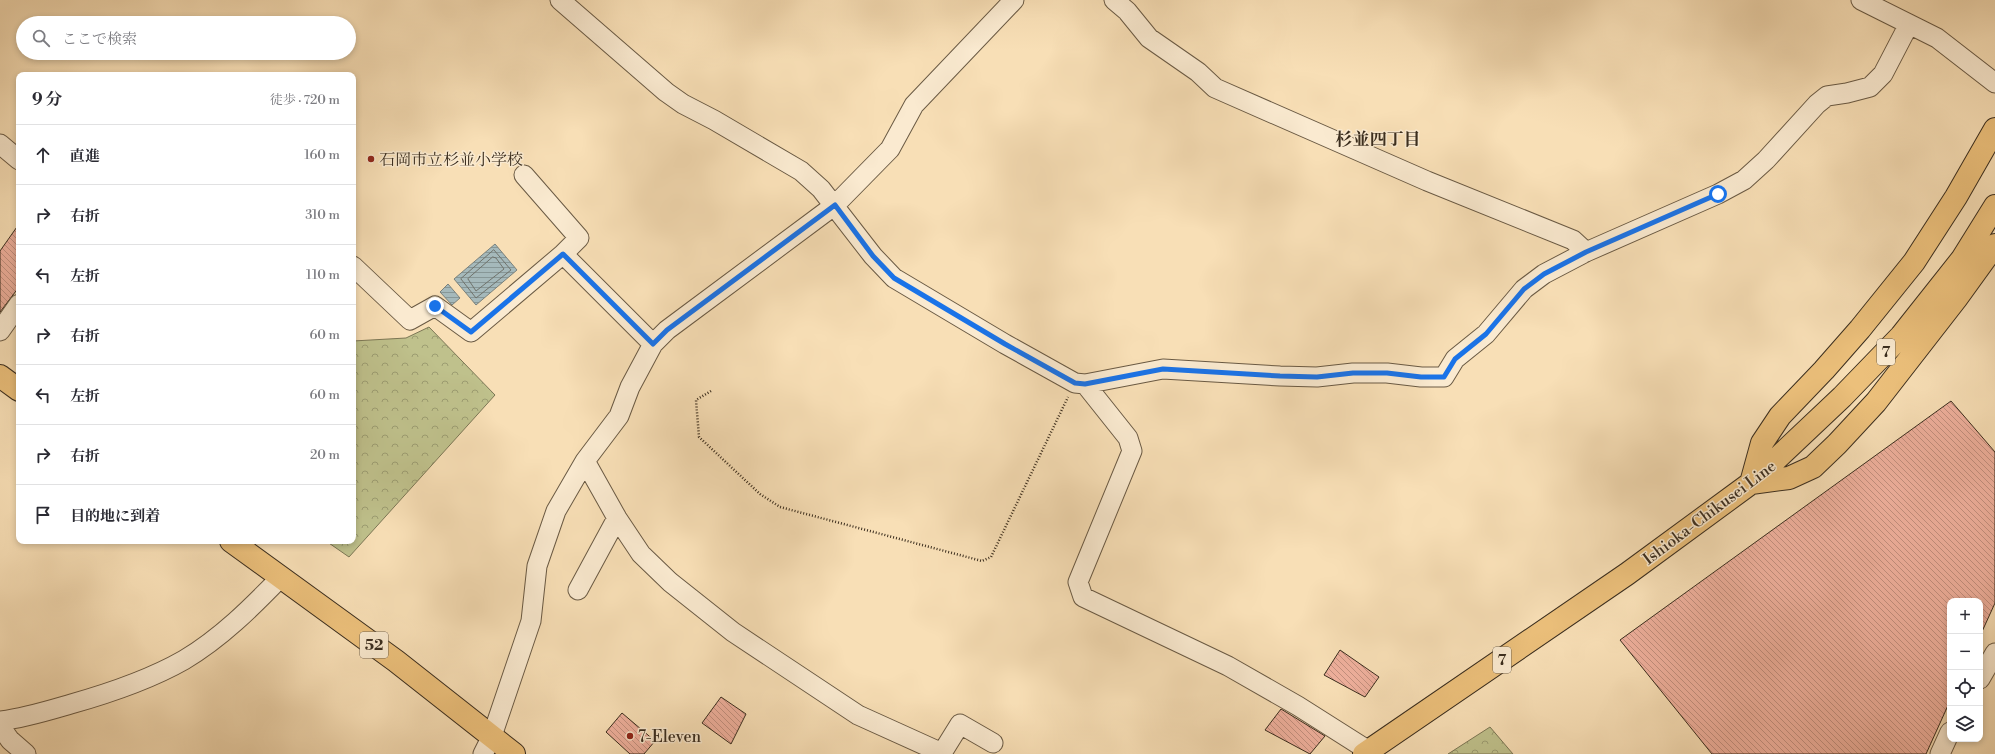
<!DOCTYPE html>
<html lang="ja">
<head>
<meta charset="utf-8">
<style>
	body { margin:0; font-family:"Libre Bodoni","Noto Serif JP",serif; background:#f2f2f3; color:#2b2b33 }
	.controls { position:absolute; right:12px; bottom:12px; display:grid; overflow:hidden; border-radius:8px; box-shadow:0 2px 6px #0003 }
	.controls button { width:36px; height:36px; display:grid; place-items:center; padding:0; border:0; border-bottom:1px solid #e1e1e2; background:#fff; color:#2b2b33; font:20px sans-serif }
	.stop { position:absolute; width:12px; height:12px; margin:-9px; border:3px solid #1a73e8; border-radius:50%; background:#fff }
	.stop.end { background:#1a73e8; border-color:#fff; box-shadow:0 1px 4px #0008 }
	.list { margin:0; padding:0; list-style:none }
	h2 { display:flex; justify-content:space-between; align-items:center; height:52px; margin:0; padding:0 16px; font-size:17px }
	h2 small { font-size:13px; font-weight:400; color:#7c7c81 }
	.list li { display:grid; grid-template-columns:26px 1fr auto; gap:12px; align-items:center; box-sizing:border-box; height:60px; padding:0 16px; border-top:1px solid #e1e1e2 }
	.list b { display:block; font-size:15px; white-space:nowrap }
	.list em { font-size:13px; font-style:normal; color:#7c7c81 }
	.icon { flex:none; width:22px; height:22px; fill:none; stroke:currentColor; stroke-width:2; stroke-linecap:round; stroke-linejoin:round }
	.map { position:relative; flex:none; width:1995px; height:754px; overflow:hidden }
	.search { position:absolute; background:#fff; box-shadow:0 2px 6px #0003; left:16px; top:16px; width:340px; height:44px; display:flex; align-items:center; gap:10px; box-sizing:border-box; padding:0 14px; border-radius:22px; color:#7c7c81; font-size:15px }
	.panel { position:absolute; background:#fff; box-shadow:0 2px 6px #0003; left:16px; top:72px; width:340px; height:472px; border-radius:8px }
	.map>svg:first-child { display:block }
</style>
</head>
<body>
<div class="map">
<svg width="1995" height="754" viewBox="0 0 1995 754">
	<defs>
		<pattern id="forest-crowns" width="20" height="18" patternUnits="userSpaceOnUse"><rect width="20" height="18" fill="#bfc18c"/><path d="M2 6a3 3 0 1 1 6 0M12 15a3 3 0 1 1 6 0" fill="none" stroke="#9c9d72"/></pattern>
		<pattern id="water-rules" width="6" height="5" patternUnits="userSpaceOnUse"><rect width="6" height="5" fill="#a5b9bb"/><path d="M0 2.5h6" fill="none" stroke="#879797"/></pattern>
		<pattern id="building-back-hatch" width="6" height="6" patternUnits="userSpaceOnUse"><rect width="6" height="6" fill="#efb09d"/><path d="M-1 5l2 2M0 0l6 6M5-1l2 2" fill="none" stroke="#c3907f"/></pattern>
	</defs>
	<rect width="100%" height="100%" fill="#f8dfb6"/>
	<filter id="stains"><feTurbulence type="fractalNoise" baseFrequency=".005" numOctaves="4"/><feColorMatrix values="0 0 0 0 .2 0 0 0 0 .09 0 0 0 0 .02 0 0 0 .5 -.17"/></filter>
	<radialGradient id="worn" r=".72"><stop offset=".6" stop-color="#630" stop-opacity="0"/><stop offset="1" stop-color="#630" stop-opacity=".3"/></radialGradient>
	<path fill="url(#forest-crowns)" stroke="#7c7755" d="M429,327L495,395L349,557L326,541H353V341L406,338Z
		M1490,727L1513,754H1448Z"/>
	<path fill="url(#water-rules)" stroke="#7a817c" d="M495,244L517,270L476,305L454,279Z
		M448,284L460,298L452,305L440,292Z"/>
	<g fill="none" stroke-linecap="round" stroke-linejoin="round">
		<path stroke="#70736c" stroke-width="1" d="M494,250L511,270L476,298L461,279Z
			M493,257L496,258L504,269L476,291L468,279Z"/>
	</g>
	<path fill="url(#building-back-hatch)" stroke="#3a2d1e" d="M19,224V287L0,312V251Z
		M1951,401L1995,452V603L1980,636V601H1950V701L1926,754H1712L1620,640Z
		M1340,650L1379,677L1365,697L1324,675Z
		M721,697L746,714L731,744L702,723Z
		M1281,709L1325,736L1310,754L1265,730Z
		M622,713L655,741L644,754H630L606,732Z"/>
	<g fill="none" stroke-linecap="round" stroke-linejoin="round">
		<g stroke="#6a5a44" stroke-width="21">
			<path id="minor" d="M560,0L666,92L683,104L714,120L801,171L821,189L873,256L894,278L1005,344L1075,383L1085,384L1163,369L1280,376L1317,377L1353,373H1387L1421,377H1444L1455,359L1486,334L1524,289L1544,274L1586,252L1718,194L1744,180L1766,160L1817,104L1827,96L1847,93L1870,87L1883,74L1909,24
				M1114,0L1127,11L1149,38L1198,72L1215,88L1427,181L1573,240L1586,252
				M1861,0L1937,38L1995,83
				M0,144L19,160
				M563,254L653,344
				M353,266L410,320L435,306L471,332L563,254L579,238L524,175
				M0,331L19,304
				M1085,384L1128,438L1132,451L1078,582L1083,597L1228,666L1298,706L1369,751
				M585,461L617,518L641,554L670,582L733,632L858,715L942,753L960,724L993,743
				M578,590L617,518
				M1980,679L1995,653
				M0,721C25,718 47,711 71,704C110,693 149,680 184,660C221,638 252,607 281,577
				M0,726L10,740L26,754
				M483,754L492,736L531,621L537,566L556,511L585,461L619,416L630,387L653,344L667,330L835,205L890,149L914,105L1014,0
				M1940,754L1950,732"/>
		</g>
		<g stroke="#3a2d1e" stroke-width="24">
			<path id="major" d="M0,376L19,390
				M1751,483L1762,443L1780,416L1824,370L1860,329L1914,262L1956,197L1995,129
				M1751,483L1789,478L1813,467L1837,444L1876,402L1956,299L1995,245
				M231,541L396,661L514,754
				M1364,754L1627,574L1751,483L1842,397L1901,336L1962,259L1995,206"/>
		</g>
		<path stroke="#3a2d1e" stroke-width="2.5" stroke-dasharray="1 2" stroke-linecap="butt" d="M711,391L696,400L699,437L760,494L780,507L982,561L991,557L1068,397"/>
		<use href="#minor" stroke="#faead0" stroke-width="19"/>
		<use href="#major" stroke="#ecc07b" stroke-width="22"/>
	</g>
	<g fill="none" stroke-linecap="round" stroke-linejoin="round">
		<path stroke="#1a73e8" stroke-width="5" d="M435,306L471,332L563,254L653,344L667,330L835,205L873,256L894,278L1005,344L1075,383L1085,384L1163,369L1280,376L1317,377L1353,373H1387L1421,377H1444L1455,359L1486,334L1524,289L1544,274L1586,252L1718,194"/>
	</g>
	<g fill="#8f2418" stroke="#faead0" stroke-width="1.5">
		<circle cx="371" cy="159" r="4"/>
		<circle cx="630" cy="736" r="4"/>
	</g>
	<g text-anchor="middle" stroke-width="3" stroke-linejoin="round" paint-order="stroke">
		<g fill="#faead0" stroke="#746653" stroke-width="1">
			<rect x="1877" y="339" width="18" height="26" rx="3"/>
			<rect x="360" y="632" width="28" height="26" rx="3"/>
			<rect x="1493" y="647" width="18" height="26" rx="3"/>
		</g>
		<g font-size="15" font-weight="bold" fill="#3a2d1e">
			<text x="1886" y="357">7</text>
			<text x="374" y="650">52</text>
			<text x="1502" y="665">7</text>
		</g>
		<g font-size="16" fill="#3a2d1e" stroke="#faead0" text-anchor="start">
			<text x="379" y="165">石岡市立杉並小学校</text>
			<text x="638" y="742">7-Eleven</text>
		</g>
		<g font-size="16" fill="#3a2d1e" stroke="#faead0">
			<text transform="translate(1709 512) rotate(-37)" y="6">Ishioka-Chikusei Line</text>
		</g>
		<g font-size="17" font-weight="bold" fill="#3a2d1e" stroke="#faead0">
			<text x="1378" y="145">杉並四丁目</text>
		</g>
	</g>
	<rect width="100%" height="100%" filter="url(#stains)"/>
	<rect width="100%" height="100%" fill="url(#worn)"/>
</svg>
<div class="controls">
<button>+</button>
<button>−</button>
<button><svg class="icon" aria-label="locate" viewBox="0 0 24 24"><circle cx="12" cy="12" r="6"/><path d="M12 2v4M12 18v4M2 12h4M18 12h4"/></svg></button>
<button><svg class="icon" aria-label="layers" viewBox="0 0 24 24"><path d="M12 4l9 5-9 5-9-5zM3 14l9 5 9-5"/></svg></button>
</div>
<div class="stop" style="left:1718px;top:194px"></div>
<div class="stop end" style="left:435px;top:306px"></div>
<div class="search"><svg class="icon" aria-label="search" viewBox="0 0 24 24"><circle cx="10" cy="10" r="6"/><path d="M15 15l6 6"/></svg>ここで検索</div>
<section class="panel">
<h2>9 分<small>徒歩 · 720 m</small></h2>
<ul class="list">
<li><svg class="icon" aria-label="ahead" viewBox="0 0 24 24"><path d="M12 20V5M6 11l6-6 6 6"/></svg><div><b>直進</b></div><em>160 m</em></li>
<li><svg class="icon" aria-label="right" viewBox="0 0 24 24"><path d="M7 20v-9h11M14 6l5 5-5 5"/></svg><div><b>右折</b></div><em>310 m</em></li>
<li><svg class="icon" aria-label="left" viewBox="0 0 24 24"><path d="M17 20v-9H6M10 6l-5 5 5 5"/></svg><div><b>左折</b></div><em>110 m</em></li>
<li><svg class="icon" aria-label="right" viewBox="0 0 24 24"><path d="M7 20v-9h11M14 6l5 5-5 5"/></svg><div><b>右折</b></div><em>60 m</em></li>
<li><svg class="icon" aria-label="left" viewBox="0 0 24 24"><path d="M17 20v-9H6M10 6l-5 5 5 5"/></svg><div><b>左折</b></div><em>60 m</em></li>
<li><svg class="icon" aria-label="right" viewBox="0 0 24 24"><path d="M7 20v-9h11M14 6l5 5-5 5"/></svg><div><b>右折</b></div><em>20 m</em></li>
<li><svg class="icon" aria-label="arrive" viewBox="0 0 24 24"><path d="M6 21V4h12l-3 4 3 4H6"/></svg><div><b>目的地に到着</b></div></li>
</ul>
</section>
</div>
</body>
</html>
